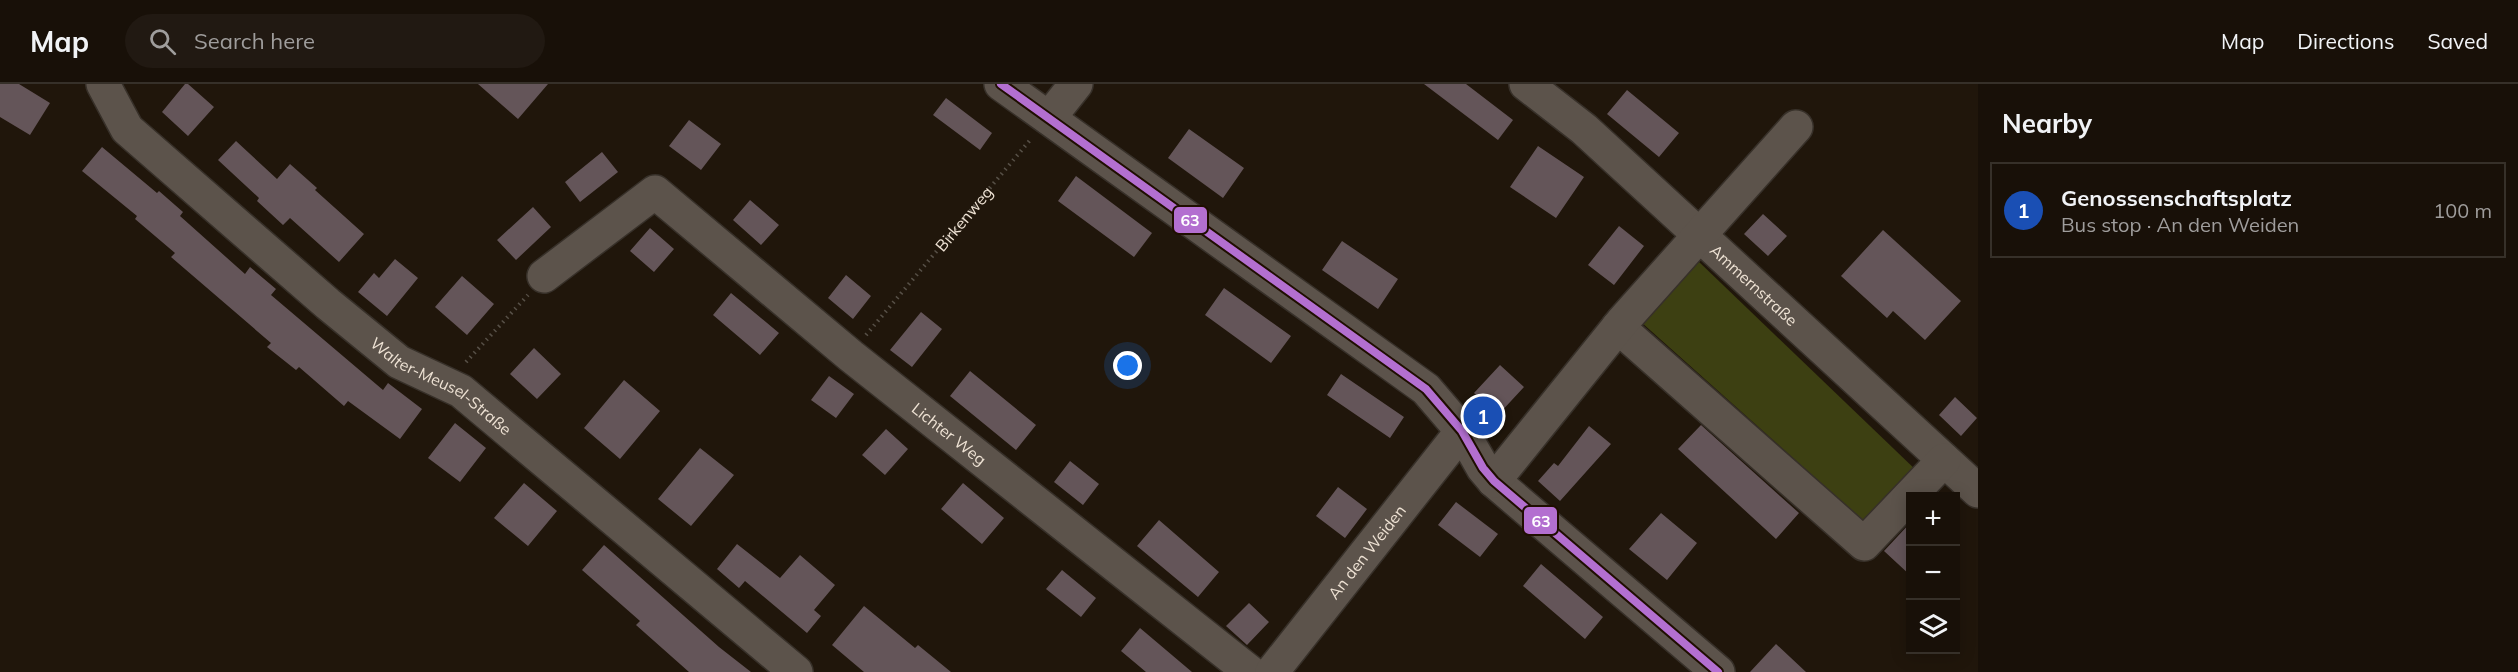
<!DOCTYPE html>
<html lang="en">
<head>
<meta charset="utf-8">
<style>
	body { margin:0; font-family:Mulish,sans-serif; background:#211912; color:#f1f3f6 }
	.controls { position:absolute; right:18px; bottom:18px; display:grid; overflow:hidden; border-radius:0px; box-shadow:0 3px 15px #0003 }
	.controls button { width:54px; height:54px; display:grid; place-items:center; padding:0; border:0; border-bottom:2px solid #363029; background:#181008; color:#f1f3f6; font:30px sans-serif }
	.you { position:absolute; left:1128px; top:282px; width:21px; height:21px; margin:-15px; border:4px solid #fff; border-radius:50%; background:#1a73e8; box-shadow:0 0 0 9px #1a73e833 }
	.badge { display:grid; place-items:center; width:39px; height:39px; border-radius:50%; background:#a69b8e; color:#fff; font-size:20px; font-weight:700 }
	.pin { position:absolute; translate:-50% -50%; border:3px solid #fff; box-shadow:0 2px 6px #0006 }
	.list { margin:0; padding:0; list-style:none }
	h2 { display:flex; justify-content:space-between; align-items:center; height:78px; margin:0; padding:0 24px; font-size:26px }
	h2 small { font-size:20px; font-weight:400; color:#9f9d9c }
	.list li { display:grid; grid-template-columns:39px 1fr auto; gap:18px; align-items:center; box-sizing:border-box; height:96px; margin:0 12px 12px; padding:0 12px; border:2px solid #363029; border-radius:0px }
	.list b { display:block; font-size:22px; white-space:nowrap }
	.list p { margin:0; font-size:20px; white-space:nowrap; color:#9f9d9c }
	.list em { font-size:20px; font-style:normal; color:#9f9d9c }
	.icon { flex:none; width:33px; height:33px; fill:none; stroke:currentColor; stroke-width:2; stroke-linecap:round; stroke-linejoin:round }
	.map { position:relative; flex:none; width:1978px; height:588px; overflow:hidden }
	header { display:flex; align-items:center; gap:36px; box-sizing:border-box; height:84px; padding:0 30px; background:#181008; border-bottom:2px solid #363029 }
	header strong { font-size:28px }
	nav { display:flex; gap:33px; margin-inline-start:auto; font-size:21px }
	.search { width:420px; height:54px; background:#211912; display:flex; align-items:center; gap:15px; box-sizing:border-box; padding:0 21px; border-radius:33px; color:#9f9d9c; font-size:22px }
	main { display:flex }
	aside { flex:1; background:#181008 }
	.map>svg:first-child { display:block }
</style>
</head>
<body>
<header>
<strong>Map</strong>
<div class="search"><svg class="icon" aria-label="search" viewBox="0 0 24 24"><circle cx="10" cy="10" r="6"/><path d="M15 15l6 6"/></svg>Search here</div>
<nav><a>Map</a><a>Directions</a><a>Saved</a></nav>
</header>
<main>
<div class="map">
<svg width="1978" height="588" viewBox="0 0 1978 588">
	<rect width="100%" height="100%" fill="#20160b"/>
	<path fill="#3d4012" d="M1697,176L1919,389L1868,441L1641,238Z"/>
	<path fill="#645559" d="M0,0H19L50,19L30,51L0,33Z
		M185,0H188L214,23L188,52L162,28Z
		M478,0H548L518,35Z
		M1424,0H1466L1513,36L1498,56Z
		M1627,6L1679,49L1659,73L1607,30Z
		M946,14L992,49L980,66L933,31Z
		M689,36L721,60L701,86L669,62Z
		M1189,45L1244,84L1223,114L1168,74Z
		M236,57L277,95L290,80L317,104L315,106L364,150L339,178L290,134L283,141L257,117L259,114L218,76Z
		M1538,62L1584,93L1556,134L1510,103Z
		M102,63L157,109L159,107L183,128L180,132L245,190L250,183L276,205L271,211L383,306L388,299L422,325L400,355L348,317L344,322L299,283L296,286L267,263L271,259L171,173L175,169L135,135L137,132L82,87Z
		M602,68L618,88L580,118L565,98Z
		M1076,92L1152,149L1134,173L1058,117Z
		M750,116L779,141L761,161L733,136Z
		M533,123L551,143L516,176L497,156Z
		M1763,130L1787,152L1768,172L1744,150Z
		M1619,142L1644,162L1614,201L1588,181Z
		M650,144L674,165L654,188L630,167Z
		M1883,146L1961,217L1925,256L1893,227L1887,234L1841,192Z
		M1342,157L1398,195L1378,225L1322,186Z
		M395,175L418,194L387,232L358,208L374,189L379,194Z
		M846,191L871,212L853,235L828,214Z
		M462,192L494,220L467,251L435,223Z
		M1224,204L1291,252L1271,279L1205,231Z
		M731,209L779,249L760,271L713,231Z
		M921,228L942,245L912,283L890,266Z
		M534,264L561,290L537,315L510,290Z
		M1500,281L1524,303L1498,331L1474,309Z
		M970,287L1036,341L1016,366L950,312Z
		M1341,290L1404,333L1390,354L1327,311Z
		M829,292L854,310L836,334L811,316Z
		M624,296L660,327L620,375L584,344Z
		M1955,313L1977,334L1961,352L1939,331Z
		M455,339L486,364L460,398L428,374Z
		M1701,341L1799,429L1776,455L1678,365Z
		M1589,342L1611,360L1560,417L1538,397L1554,379L1558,382Z
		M886,345L908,365L885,391L862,371Z
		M700,364L734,391L691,442L658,415Z
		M1070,377L1099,400L1083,421L1054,398Z
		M524,399L557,427L528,462L494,434Z
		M963,399L1004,434L982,460L941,425Z
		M1338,403L1367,425L1345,454L1316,432Z
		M1456,418L1498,450L1480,473L1438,441Z
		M1661,429L1697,459L1667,496L1629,465Z
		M1159,436L1219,488L1198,513L1137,462Z
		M1911,438V492L1884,467Z
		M737,460L780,494L800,471L835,501L814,526L821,532L807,549L745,497L739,504L717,485Z
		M604,461L719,563L751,588H689L636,541L640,537L582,486Z
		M1541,480L1603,533L1585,555L1523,502Z
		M1062,486L1096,514L1081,533L1046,505Z
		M1249,519L1269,538L1247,561L1226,542Z
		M864,522L915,564L918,561L951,588H864L832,561Z
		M1140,544L1192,588H1146L1121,567Z
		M1776,560L1806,588H1750Z"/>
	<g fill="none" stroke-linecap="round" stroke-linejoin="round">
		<g stroke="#373029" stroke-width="36">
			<g id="minor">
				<path id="s2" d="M103,0L127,45L328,220L399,278L461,307L796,588"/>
				<path d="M1001,0L1426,305L1462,347L1483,384L1494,397L1718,588"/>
				<path id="s3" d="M1526,0L1584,45L1978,407"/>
				<path d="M1049,34L1076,0"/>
				<path id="s4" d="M544,192L655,108L851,272L1250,588"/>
				<path d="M1618,243L1864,460L1944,376"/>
				<path d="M1494,397L1622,238L1796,43"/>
				<path id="s5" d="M1272,588L1462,347"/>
			</g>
		</g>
		<g stroke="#575047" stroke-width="4" stroke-dasharray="1.5 4.5" stroke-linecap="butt">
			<path id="s1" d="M866,251L1031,55"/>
			<path d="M466,278L528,211"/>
		</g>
		<use href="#minor" stroke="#5c534b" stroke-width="33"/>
		<g stroke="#1f0e00" stroke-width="12">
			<path id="bus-1" d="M1001,0L1426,305L1462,347L1483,384L1494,397L1718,588"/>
		</g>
		<use href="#bus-1" stroke="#b36fd0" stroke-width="8"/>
	</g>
	<g text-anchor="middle" stroke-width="6" stroke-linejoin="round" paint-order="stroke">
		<g font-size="16" fill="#eee2d4" stroke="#1f0e00">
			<text dy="6" stroke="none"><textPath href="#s1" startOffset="152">Birkenweg</textPath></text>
			<text dy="6" stroke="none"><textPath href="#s3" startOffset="304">Ammernstraße</textPath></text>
			<text dy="6" stroke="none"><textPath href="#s2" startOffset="458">Walter-Meusel-Straße</textPath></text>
			<text dy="6" stroke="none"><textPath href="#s4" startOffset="520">Lichter Weg</textPath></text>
			<text dy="6" stroke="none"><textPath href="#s5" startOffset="153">An den Weiden</textPath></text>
		</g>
	</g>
	<g stroke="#1f0e00" stroke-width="2">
		<rect x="1173" y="122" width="35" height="28" rx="6" fill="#b36fd0"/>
		<rect x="1523" y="422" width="35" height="29" rx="6" fill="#b36fd0"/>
	</g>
	<g font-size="16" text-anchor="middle" font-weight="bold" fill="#fff">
		<text x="1190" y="142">63</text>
		<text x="1541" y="443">63</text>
	</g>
</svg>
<div class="controls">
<button>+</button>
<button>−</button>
<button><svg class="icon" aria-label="layers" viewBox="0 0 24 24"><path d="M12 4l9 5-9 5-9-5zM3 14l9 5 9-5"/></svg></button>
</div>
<div class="you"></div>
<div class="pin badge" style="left:1483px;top:332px;background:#1a4fb4">1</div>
</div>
<aside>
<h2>Nearby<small></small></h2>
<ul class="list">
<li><span class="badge" style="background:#1a4fb4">1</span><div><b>Genossenschaftsplatz</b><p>Bus stop · An den Weiden</p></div><em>100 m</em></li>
</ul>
</aside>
</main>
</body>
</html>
